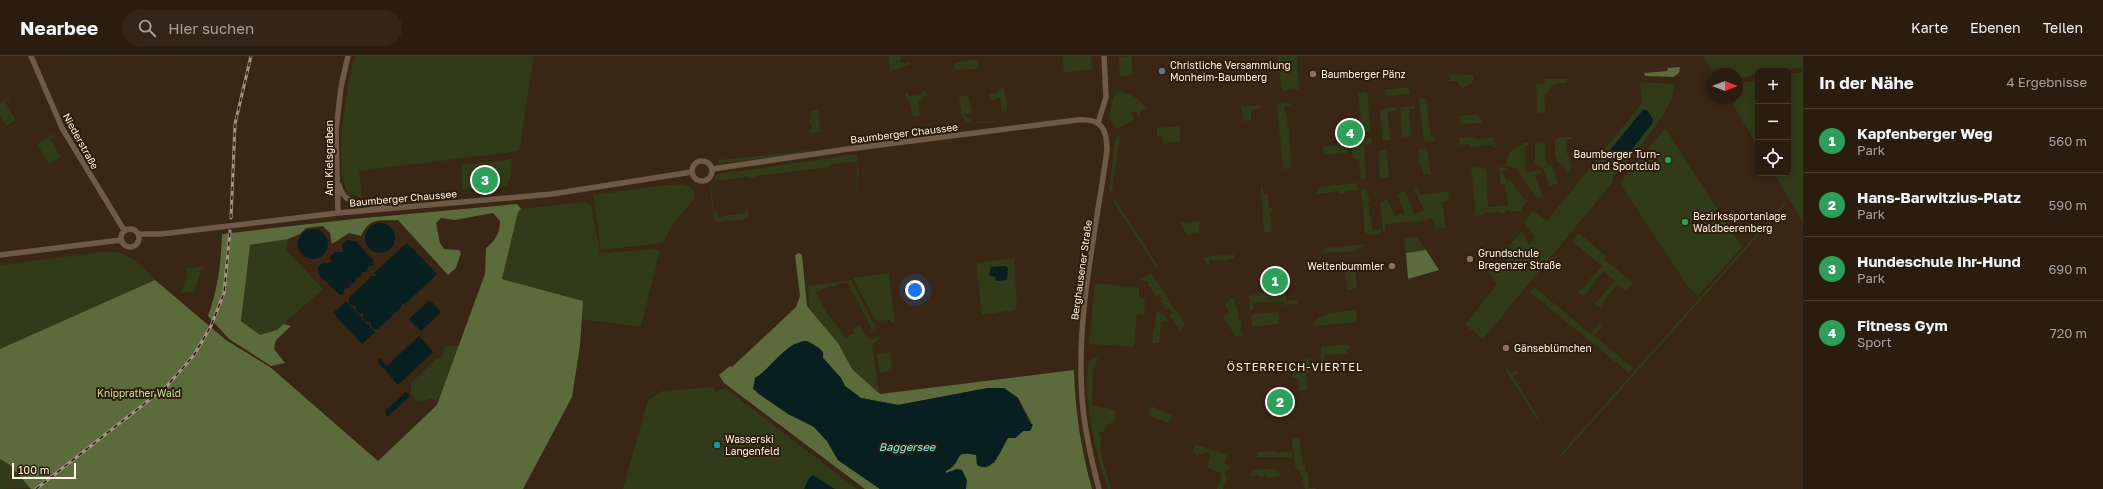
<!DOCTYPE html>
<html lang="de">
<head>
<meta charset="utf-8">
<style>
	body { margin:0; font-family:"Golos Text",sans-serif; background:#332519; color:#f1f3f6 }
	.controls { position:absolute; right:12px; top:12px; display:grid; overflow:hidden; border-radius:6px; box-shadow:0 2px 10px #0003 }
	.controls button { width:36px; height:36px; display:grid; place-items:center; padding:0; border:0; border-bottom:1px solid #473a30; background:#2b1c10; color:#f1f3f6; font:20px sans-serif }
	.compass { position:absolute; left:1707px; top:12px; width:36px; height:36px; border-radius:50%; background:#2b1c10; box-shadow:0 2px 10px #0003; rotate:90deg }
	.scale { position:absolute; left:12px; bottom:10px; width:64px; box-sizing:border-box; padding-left:4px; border:2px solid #fff2e7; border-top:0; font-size:11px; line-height:14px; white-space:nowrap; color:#fff2e7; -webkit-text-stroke:3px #2f1d0b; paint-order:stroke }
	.you { position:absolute; left:915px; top:234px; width:14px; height:14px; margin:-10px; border:3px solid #fff; border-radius:50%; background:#1a73e8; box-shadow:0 0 0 6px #1a73e833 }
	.badge { display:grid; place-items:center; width:26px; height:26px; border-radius:50%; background:#0f766e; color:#fff; font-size:13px; font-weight:700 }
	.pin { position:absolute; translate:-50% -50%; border:2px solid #fff; box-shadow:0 1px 4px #0006 }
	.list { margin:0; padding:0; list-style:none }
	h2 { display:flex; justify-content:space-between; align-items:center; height:52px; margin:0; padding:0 16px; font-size:17px }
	h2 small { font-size:13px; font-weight:400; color:#a6a19f }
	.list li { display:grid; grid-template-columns:26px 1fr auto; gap:12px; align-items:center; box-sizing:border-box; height:64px; padding:0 16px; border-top:1px solid #473a30 }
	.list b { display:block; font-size:15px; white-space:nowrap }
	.list p { margin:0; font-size:13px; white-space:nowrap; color:#a6a19f }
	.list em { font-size:13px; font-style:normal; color:#a6a19f }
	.icon { flex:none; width:22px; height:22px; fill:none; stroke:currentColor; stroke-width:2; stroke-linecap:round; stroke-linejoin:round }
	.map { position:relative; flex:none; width:1803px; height:433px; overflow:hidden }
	header { display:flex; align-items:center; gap:24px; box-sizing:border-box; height:56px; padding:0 20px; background:#2b1c10; border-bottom:1px solid #473a30 }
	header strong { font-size:19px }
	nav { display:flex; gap:22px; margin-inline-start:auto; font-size:14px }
	.search { width:280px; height:36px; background:#332519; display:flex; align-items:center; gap:10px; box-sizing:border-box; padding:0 14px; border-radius:22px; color:#a6a19f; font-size:15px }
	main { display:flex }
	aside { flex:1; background:#2b1c10 }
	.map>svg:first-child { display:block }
</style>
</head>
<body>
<header>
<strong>Nearbee</strong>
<div class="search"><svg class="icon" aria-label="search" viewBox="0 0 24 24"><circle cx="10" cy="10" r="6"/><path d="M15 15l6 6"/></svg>Hier suchen</div>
<nav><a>Karte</a><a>Ebenen</a><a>Teilen</a></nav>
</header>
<main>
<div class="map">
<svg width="1803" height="433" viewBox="0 0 1803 433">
	<rect width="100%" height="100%" fill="#392615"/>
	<path fill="#313b19" d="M355,0H534L519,95L359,115L362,142L349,138C332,116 347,27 355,0Z
		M888,0H901L900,7L910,6L911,9L890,15Z
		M1062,0H1091L1092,13L1064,17Z
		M1131,0L1133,19L1120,21L1119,1Z
		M1277,0H1297L1299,33L1282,35Z
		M1703,0H1803V11C1789,13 1774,15 1758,15V19H1751V20L1737,23V18H1714Z
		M978,3L979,11L976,13L955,14L954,7Z
		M1803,16V167L1774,117H1788V18Z
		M1454,18L1473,19V26L1462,33L1457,25H1450L1449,19Z
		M1545,23H1567V27L1554,28L1544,40L1546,56L1537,57L1536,28L1545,27Z
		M1758,24V91L1729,42H1737V28Z
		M1640,26L1674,28C1677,53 1629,102 1613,121L1612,127L1483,283L1465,269L1497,228L1485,211L1506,206L1507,199L1503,196L1522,175L1529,189L1535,181L1524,166L1533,155L1547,165L1642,47Z
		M1409,31L1410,38L1385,40L1384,34Z
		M1004,32L1007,48V55L1002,56L1000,42L990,45L989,38L998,37V33Z
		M922,35L926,36L927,40L920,41L924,44L918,45L920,60L913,61L909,43H906L905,38L908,37L909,40L922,38Z
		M1117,35C1127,37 1142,42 1146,53L1141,55L1138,61L1137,56H1132L1134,64L1117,73L1109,63L1113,42Z
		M958,36L959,41L968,39L972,56L964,59L972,66L988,65V66L994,65V67L967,66L962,61Z
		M1367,36L1371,76H1362L1358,37Z
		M9,41L10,43L5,46L16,64L6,70L0,60V47Z
		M1426,42L1431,81H1434L1435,85L1424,86L1419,43Z
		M1288,46L1292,49L1284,50L1289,73L1291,112L1283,113L1277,49L1278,47Z
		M1260,49V53L1251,54V64L1243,65L1241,51Z
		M1415,50V53H1409L1411,80L1402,81L1400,53L1401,51Z
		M1396,51V55L1387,56L1391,84L1383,85L1380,55L1382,53Z
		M818,54L820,76L810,77L809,74H811L812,69L809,68L811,55Z
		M1478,58L1483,67L1460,68L1459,60Z
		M1180,70V85L1163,88L1162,79L1157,80V72Z
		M1665,72L1742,191L1698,240L1686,228L1620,127Z
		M54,78L55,80L50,83L61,101L49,108L37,88Z
		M1119,78L1120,80L1112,135H1109L1115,85Z
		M1472,81L1478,83L1493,81L1496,91H1493L1492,89L1470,91L1469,88L1460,89L1459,82Z
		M1559,81H1572V83H1566V94L1572,110L1567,119L1563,108L1557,105L1555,99V84Z
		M1371,82L1372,88L1364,89L1366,123H1361L1359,104L1353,102L1351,87L1354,83Z
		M1524,87H1529V90H1525L1526,116L1540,114L1542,117L1535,119L1543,141L1537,143L1517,113L1505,109L1510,96Z
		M1535,87L1546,88L1545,101L1548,109L1551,108L1558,127L1549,130L1543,111L1535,108Z
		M1347,88V97L1324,99L1323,91Z
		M814,92L798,98L718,108L719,104L798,96Z
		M1427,92L1431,118H1423L1422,109H1419L1418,93Z
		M1386,94L1389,121L1380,122L1378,99L1380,95Z
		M857,98L859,117L856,138L857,107L850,106L831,108V111L755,120V122L749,123V121L714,125V129L711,130L714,157L718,156L719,161L745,157V153H748V160L747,163L719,166L714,164L710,132L718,118Z
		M512,103L511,118L507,130L462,134V109Z
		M1480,110L1482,113L1486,112L1488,151L1508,149L1505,128H1501L1499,111L1507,112L1502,116L1507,125L1510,123L1516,132L1515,134H1517L1525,144L1527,143L1528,145L1521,152L1522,158L1519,155L1509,156V154H1505V157H1499L1496,155L1495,157L1484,156V159L1474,160L1475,150L1471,111Z
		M1357,127L1358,134L1347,135L1346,137L1339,138L1338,135L1317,138V134L1320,131Z
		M666,129C677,129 691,125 695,138L693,145L673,167L663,187L601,194L593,139Z
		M1261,130H1263L1264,139H1268L1269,152H1272V156H1270L1272,176H1264Z
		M1419,132L1420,139L1448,135L1449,144L1442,146L1446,172L1436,173L1433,162L1413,167V165L1385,169L1386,176H1383L1380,146L1387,143L1395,160L1401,157L1402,159L1405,158L1397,138L1405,135L1414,158L1424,154L1414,133Z
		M1361,133H1366L1370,146L1368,147L1373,175L1381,173V178L1369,179L1365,176Z
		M1114,142L1158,210L1153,213L1155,210L1113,145Z
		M1786,145L1787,147L1561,401L1560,399Z
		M585,146L591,149L600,197L658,193L660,195L641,271L581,263L582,245L502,223L518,156L521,153Z
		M1201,165L1199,167L1200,177L1187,179L1180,167Z
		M1579,177L1606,200L1604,203L1633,227L1626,235L1617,228L1601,250L1598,251L1594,248L1615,225L1603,215L1582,243L1583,240L1580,238L1578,240L1579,236L1602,210L1572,185Z
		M1417,181L1426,194L1406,197L1404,182Z
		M288,183L286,194L323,233L277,274L260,279L241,265L250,189Z
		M1368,188L1355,195L1323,197L1324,192Z
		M102,196C130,195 137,206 155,224L0,293V209Z
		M1233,198L1235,202L1220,205V203L1213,205L1212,203L1209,204V211L1203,203L1204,201Z
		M1014,202L1017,250L1014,254L982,259L976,207Z
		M204,210V214H201L195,236L181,237L187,219L186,213Z
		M1282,213L1286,245L1297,244V248L1284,249V245L1253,247V254H1250L1249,240L1267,237L1265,215Z
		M1152,216V219L1185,268L1183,269L1184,271L1180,274L1169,259L1172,257L1169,252L1166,254L1160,245L1162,243L1159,238L1156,240L1148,229V225L1140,224Z
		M1347,216H1355L1357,232L1347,234L1345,219Z
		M889,217V220L895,268L889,264L879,265L875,263L853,222Z
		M851,224L877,274L873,276L869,275L872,273L847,226L841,227L833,231L831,229L816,237L826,256L846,282L854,277L852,273L860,269L868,283L872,284L879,280L880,282L872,289L879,336L852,313L838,287L809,251L808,230Z
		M1095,227L1139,232V242L1145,243L1144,259L1137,258L1134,291L1089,288Z
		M1534,231L1591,278L1599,268L1602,270L1594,280L1633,312L1629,317L1530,236Z
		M1230,243H1235V250H1237L1239,265H1242L1240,275H1242L1243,280L1236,281L1223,261L1229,257L1225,249Z
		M1157,253L1160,258L1163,257L1169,266L1160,265L1161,267L1159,287H1152Z
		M1356,254L1357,266L1313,270C1316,261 1318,260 1327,259V257Z
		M1278,256L1279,268L1254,271L1252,269L1251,261L1253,258Z
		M1346,288L1351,291L1347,293V298L1325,299V305L1320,306L1321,291Z
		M458,289L460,291L439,344L430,343L418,346L411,338V327L436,303H441L445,291Z
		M890,296L892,315L880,317L877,298Z
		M1095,301L1098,303L1093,313L1092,349L1116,354L1114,366L1106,369L1104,376L1098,377L1101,381C1098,400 1107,415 1111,433H1108C1107,426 1103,420 1101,413C1094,386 1081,330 1090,304Z
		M1310,303L1309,317H1306L1308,334L1299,335L1298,322L1291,321L1301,304Z
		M1507,312L1510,317L1516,314L1518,317L1513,320L1540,364L1538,365L1505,313Z
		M713,331L716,336L725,332L857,433H623L648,344L662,335Z
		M1151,350L1172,359L1169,367L1149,360Z
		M1299,381L1303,409H1305V417H1308L1309,432H1316L1315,433H1305L1301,418L1295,410L1292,382Z
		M1195,388L1227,399L1225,408L1230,410L1229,414L1226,413L1225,418L1227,421L1223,433H1217L1222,417L1207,412L1210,399L1207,396L1196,400L1193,395Z
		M1273,395L1277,397L1292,395V403L1290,401H1257L1258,396Z
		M0,403L10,409L31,432L0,433Z
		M1271,413L1279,414L1280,420L1267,422L1266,420L1259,421L1258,419L1251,420L1252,414Z"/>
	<path fill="#5c6b3b" d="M1680,11L1679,17L1673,21L1645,20L1644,17L1667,15L1668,12Z
		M517,148L521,153L518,156L502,223L583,245L580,289L572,341L523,433H31L10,409L0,403V293L155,224L226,284L270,311L378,405L437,349L485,218L486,192C495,185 500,177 500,165L493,157L455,164L441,162L436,167L440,187L444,193L459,194L461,197L456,212L448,219L398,164C378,165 370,161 361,180L349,177L332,188L330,177L323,170L306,172L300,178L288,183L250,189L241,265L260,279L277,274L284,268L291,270L276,284L274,293L285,307L271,310L229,283L208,260C218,233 221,207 222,178L354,163Z
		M1426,194L1439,214L1408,223L1406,197Z
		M799,197L802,199L807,250L838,287L852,313L880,338L1074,314C1075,354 1081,394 1092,433H966V427L951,415L946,417V415L952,411L961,398L965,397L976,399L978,405L994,407L1008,382H1015L1023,375L1028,374L1031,366L1018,342L1004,332H988L898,349L861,342L845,330L841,322L823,302L819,292L809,286L803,285C782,292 772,312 755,322L757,337L788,358L811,368L827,385L838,404L880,433H865L724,327L719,319L730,310L732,311L796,251L800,240L795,199Z"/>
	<path fill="#071f20" d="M1643,54H1647L1653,63L1652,68L1621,107L1615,106L1609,95Z
		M365 182a15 15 0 1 1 30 0a15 15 0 1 1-30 0Z
		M298 188a15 15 0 1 1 30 0a15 15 0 1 1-30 0Z
		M346,184L356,185L373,204L374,209L368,211L367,216H362V220L356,222L355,227L350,228V231L344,233L343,238L340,239L319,219L318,212L322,207H331L330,201L335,196H343L342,190Z
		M407,187L437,218L404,249L402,247L401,251L378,273H374L371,270V266H366L363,262V258H359L356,255V250H352L349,247V242L372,220H377L374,217Z
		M1006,210L1008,212L1007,224L996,225L995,221L989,219L991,211Z
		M430,244L441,256L421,275L409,263Z
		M346,245L375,276L362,288L333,257Z
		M419,280L433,296L398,329L377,305L380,302L387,310Z
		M807,285L819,292L823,296V302L841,322L845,330L861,342L898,349L988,332H1004L1018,342L1028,364L1033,369L1030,375H1023L1015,382H1008C1001,392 994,419 977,409L976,399C953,394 962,404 951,412C950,413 947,414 946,415V417L957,413L962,414L967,424L966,433H880L838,404L827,385L814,371L788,358L753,333L755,322C771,313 786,285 807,285Z
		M406,336L410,340L387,361L385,355Z
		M813,419L835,433H804L809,422Z"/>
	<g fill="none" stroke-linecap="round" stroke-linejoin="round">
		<path stroke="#6f5a47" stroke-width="5.5" d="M31,0L62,72L124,174
			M1098,67L1106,41L1104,0
			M692 115a10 10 0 1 1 20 0a10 10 0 1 1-20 0Z
			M712,113L848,93L1077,64C1101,62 1107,72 1107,94C1096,176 1076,258 1082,341C1084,372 1091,403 1099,433
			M339,129C344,151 366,147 383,151
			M338,157L336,75L341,31L348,0
			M121 182a9 9 0 1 1 18 0a9 9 0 1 1-18 0Z
			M138,178H161L338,157L552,138L692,116
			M0,199L121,184"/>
		<g stroke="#a49487" stroke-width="3">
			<path id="rail" d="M231,162L235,68L251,0
				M36,433L167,330L194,299L211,270L224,237L230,175"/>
		</g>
		<use href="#rail" stroke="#2f1d0b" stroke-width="1.5" stroke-dasharray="4.5" stroke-linecap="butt"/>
	</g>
	<circle fill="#6b7280" stroke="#2f1d0b" stroke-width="1.5" cx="1162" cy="15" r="4"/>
	<g fill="#8d6e63" stroke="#2f1d0b" stroke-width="1.5">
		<circle cx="1313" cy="18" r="4"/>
		<circle cx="1470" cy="203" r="4"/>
		<circle cx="1392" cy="210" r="4"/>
		<circle cx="1506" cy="292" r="4"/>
	</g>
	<g fill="#2e9e5b" stroke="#2f1d0b" stroke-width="1.5">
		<circle cx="1668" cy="104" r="4"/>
		<circle cx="1685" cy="166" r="4"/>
	</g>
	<circle fill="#0f9aa8" stroke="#2f1d0b" stroke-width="1.5" cx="717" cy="389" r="4"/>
	<g text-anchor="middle" stroke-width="4" stroke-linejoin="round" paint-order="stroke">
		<g font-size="10" fill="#fff2e7" stroke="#2f1d0b" text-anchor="start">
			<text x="1170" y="13">Christliche Versammlung<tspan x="1170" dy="12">Monheim-Baumberg</tspan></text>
			<text x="1321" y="22">Baumberger Pänz</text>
			<text x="1660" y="102" text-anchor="end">Baumberger Turn-<tspan x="1660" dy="12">und Sportclub</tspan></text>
			<text x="1693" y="164">Bezirkssportanlage<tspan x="1693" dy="12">Waldbeerenberg</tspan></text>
			<text x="1478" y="201">Grundschule<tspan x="1478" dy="12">Bregenzer Straße</tspan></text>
			<text x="1384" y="214" text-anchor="end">Weltenbummler</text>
			<text x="1514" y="296">Gänseblümchen</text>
			<text x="725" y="387">Wasserski<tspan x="725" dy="12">Langenfeld</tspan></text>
		</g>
		<g font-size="10" fill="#fff2e7" stroke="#2f1d0b">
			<text transform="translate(904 77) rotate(-7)" y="4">Baumberger Chaussee</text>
			<text transform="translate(81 85) rotate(61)" y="4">Niederstraße</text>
			<text transform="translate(329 102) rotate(-90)" y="4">Am Kielsgraben</text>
			<text transform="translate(403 142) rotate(-5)" y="4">Baumberger Chaussee</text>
			<text transform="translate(1081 214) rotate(-82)" y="4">Berghausener Straße</text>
		</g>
		<g font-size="10" fill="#c6e093" stroke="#2f1d0b">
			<text x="139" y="341">Knipprather Wald</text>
		</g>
		<g font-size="11" letter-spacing="1" fill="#fff2e7" stroke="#2f1d0b">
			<text x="1295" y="315">ÖSTERREICH-VIERTEL</text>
		</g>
		<g font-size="11" font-style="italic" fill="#7eeff3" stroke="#2f1d0b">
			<text x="907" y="395">Baggersee</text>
		</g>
	</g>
</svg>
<div class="controls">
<button>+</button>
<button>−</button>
<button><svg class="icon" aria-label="locate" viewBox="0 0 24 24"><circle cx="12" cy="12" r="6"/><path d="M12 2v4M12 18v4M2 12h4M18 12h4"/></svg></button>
</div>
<svg class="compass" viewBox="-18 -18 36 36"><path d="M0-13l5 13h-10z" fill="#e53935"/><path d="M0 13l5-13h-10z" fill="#a6a19f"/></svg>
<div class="scale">100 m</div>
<div class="you"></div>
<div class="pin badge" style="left:1275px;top:225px;background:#2e9e5b">1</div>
<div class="pin badge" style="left:1280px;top:346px;background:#2e9e5b">2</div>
<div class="pin badge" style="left:485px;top:124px;background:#2e9e5b">3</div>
<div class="pin badge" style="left:1350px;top:77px;background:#2e9e5b">4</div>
</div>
<aside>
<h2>In der Nähe<small>4 Ergebnisse</small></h2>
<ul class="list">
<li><span class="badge" style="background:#2e9e5b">1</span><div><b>Kapfenberger Weg</b><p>Park</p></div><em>560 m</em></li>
<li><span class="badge" style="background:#2e9e5b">2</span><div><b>Hans-Barwitzius-Platz</b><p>Park</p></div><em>590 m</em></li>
<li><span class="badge" style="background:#2e9e5b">3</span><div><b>Hundeschule Ihr-Hund</b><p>Park</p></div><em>690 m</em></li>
<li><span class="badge" style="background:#2e9e5b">4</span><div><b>Fitness Gym</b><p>Sport</p></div><em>720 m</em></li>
</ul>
</aside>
</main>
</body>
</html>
